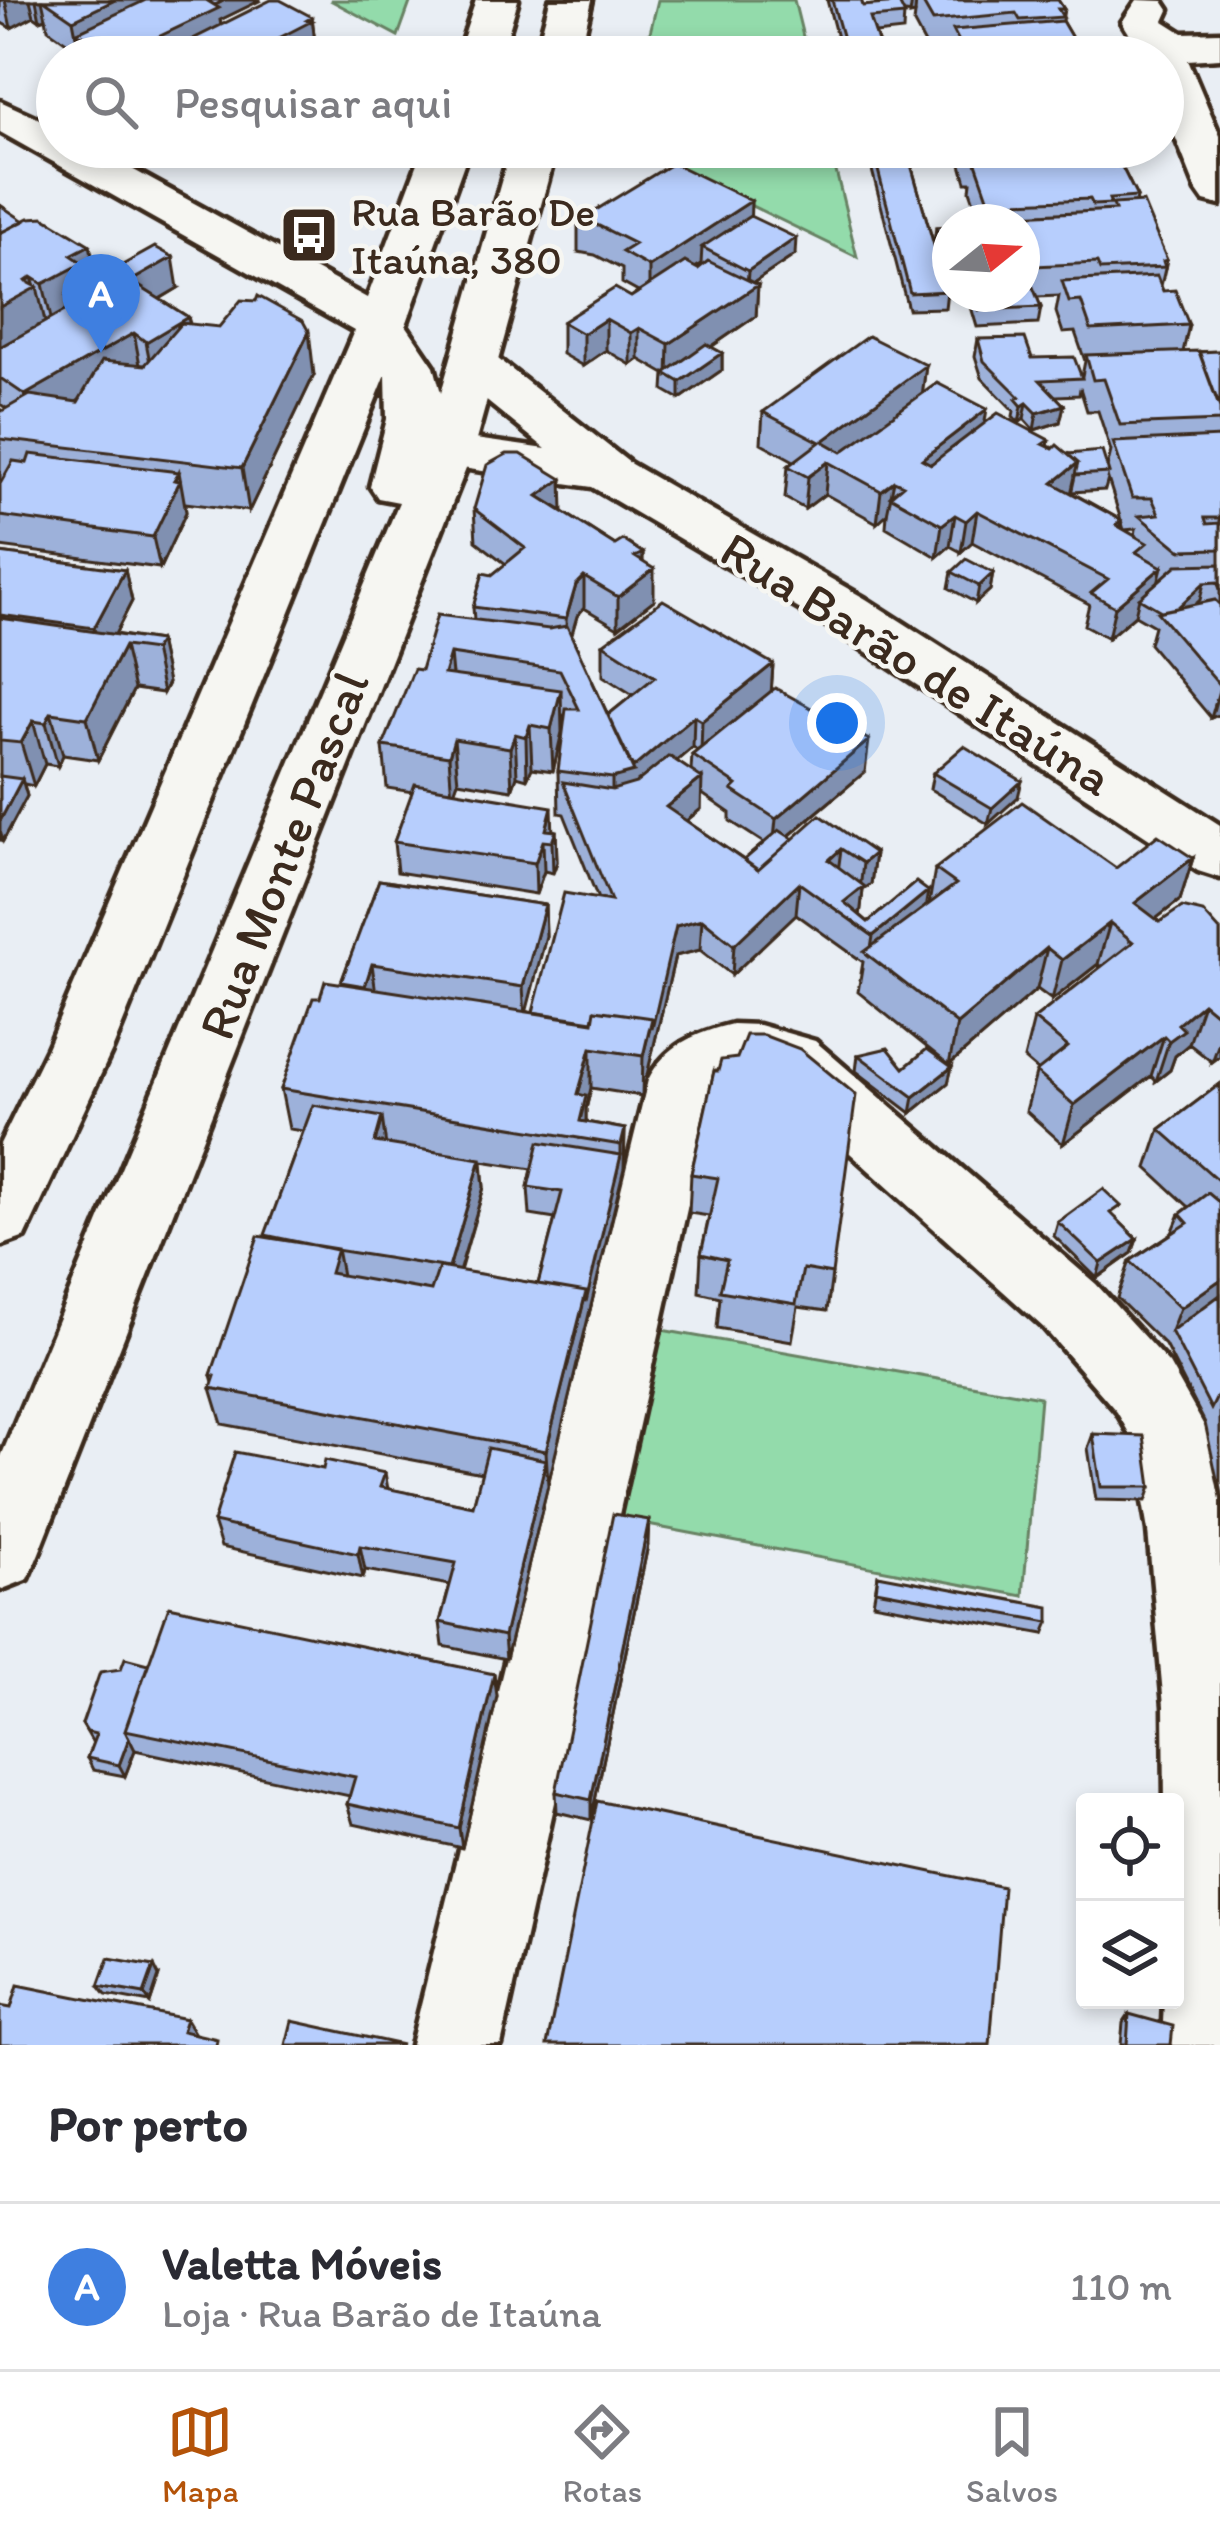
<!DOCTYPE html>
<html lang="pt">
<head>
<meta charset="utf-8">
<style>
	body { margin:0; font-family:Itim,sans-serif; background:#f7f7f7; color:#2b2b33 }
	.controls { position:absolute; right:36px; bottom:36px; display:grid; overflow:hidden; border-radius:12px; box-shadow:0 6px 18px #0003 }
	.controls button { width:108px; height:108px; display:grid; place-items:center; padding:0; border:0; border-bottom:3px solid #e1e1e2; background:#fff; color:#2b2b33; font:60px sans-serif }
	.compass { position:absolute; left:932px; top:204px; width:108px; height:108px; border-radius:50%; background:#fff; box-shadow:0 6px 18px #0003; rotate:72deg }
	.you { position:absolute; left:837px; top:723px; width:42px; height:42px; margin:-30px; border:9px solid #fff; border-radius:50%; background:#1a73e8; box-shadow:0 0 0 18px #1a73e833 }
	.badge { display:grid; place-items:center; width:78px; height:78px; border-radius:50%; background:#b45309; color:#fff; font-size:39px; font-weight:700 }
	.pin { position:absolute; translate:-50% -99px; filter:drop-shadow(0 3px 6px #0008) }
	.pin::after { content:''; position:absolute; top:63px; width:42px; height:36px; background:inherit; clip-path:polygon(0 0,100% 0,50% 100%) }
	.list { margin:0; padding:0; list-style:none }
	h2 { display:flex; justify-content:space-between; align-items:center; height:156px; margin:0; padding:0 48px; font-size:51px }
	h2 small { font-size:39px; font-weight:400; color:#7c7c81 }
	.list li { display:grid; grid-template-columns:78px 1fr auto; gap:36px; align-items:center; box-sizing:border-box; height:168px; padding:0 48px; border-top:3px solid #e1e1e2 }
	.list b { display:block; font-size:45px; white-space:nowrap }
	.list p { margin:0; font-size:39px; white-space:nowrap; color:#7c7c81 }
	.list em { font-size:39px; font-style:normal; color:#7c7c81 }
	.icon { flex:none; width:66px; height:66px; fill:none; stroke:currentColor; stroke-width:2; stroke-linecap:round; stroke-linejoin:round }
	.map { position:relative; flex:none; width:1220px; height:2045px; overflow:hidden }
	.search { position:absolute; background:#fff; box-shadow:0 6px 18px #0003; left:36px; right:36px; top:36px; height:132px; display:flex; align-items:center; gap:30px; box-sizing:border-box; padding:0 42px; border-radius:66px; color:#7c7c81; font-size:45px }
	.sheet { height:324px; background:#fff }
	nav { display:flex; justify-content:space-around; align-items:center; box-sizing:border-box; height:168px; border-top:3px solid #e1e1e2; background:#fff; font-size:33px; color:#7c7c81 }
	nav a { display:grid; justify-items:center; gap:6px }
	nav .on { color:#b45309 }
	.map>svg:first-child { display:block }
</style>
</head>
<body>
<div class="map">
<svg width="1220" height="2045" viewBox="0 0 1220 2045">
	<rect width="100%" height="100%" fill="#e9eef4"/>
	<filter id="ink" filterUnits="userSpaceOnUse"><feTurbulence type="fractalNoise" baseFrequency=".00833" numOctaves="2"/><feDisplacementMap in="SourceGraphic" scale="24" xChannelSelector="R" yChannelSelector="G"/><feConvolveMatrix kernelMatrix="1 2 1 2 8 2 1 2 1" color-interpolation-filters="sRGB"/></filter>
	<g filter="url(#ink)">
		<path fill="#93dbab" stroke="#678264" stroke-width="3" d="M330,0H411L398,36Z
			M658,0H794L808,57H644Z
			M630,147H830L857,257Z
			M656,1329L1040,1397L1023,1596L616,1519Z"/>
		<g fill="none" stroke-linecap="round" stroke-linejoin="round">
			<g stroke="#3b2a1e" stroke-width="9">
				<path id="minor" d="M1137,0L1163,1L1169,10L1164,21L1183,33L1220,32V58L1188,60L1220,136V205L1204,201L1197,191L1163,106V57H1144L1122,22Z
					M475,351L493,355L631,464L866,599L1220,825V878L1198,871L826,625L592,487L428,463L421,451L428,439L447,435L546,449L457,377L450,366L457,355Z
					M732,1024L759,1025L815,1041L1096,1284L1169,1364L1207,1431L1220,1500V2045H1162L1164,2000H1175V1802H1165L1164,1706L1148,1531L1132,1438L1117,1412L1044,1328L769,1080C746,1075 731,1076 713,1092L501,2045H411L648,1080C666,1045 695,1033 732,1024Z"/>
			</g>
			<g stroke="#3b2a1e" stroke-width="9">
				<path id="major" d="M476,0H518L501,57H457Z
					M550,0H592L579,57H535Z
					M0,101L57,127V147H92L367,298L424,147H470L406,325L434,366L441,393L511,147H557L473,451L39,1553L28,1579L0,1590V1459L399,502L378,498L370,486L387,419L386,374L113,1048L25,1237L0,1246V1144L47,1048L354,331L0,132Z"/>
			</g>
			<use href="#minor" fill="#f6f6f2" fill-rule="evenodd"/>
			<use href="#major" fill="#f6f6f2" fill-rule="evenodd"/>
		</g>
		<path fill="#9db1da" stroke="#3b2a1e" stroke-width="3" fill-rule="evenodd" d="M0,0H261L220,20L221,25L312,17L316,52L305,57H83L82,49L79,51L48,29L46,18L40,20L34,16L11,28L0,22Z
			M827,0H861L863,6L894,3L892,0H1058L1064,9L1062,21L1079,50L1078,57H950L951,50L929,52L914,24L915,14L904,13L903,31L875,34L883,57H842Z
			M866,147H906L947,291L945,308L908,309Z
			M956,147H1117L1116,155L1137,197L1136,203L1167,260L1161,286L1163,291L1189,325L1183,352L1220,351V714L1211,718L1149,644L1154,626L1135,615L1108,638L1084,625L1089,604L972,542L961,552L950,546L937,557L886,527L887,514L877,523L825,494L805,509L785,498L788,466L794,461L761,443L763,412L926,365L922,394L985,423L1049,440L1048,446L1107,468L1111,451L1098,411H1087L1080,388L1079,395L1055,396L1064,405L1060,422L1034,430L1024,419L1019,423L1013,416L1014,411L982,378L975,356L978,339L1082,376L1085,361L1075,332L1063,333L1056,312L1059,296L1037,297L1041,307L1038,324L977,327L971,307L973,294H1022L1026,287L1022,273V222H981L970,190L971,182H966ZM1108,479L1121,520L1071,492L1105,490ZM1121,520L1124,530L1136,529L1135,536L1120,527Z
			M751,201L750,216L795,255L753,283L758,285L756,316L711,347L722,353V370L680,399L664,390L665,374L639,359L631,365L606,350L583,366L562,354V322L631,297L638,292L622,283V269L595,255L578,252V221Z
			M0,205L97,279L178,288L160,299L188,317L190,324L314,375L249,511L185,503L186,512L160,568L0,547V484L2,481L0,480V409L2,411L6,408L0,404Z
			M950,226V251L937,252L934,243L936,227Z
			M474,509L562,511L615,545L643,553V561L654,600L618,628L584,608L577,616L571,635L608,715L633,695L603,676V644L773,664L771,692L865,772L789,836L793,839L875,853L871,884L863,890L860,915L868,922L928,891L925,906L929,904L935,869L1116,868L1193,858L1180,900L1155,919L1160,922L1220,931V1056L1212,1062L1189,1044L1175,1056L1170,1070L1156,1081L1151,1076L1063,1144L1026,1111L1037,1070L1024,1059L1034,1019L1101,967L1098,964L1052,1000L1037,989L949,1065L858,992L863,962L796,914L732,975L700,950L675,956L642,1096L591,1088L586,1109V1122L625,1129L624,1168L506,1659L443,1646L440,1622L450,1585L365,1570L363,1578L221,1547L213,1522L323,1469L385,1473L388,1489L473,1506L482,1473L222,1424L211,1388L213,1382L211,1375L265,1237L303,1131L289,1129L281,1089L341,983L379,880L545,905L546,936L526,1011L533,1013L598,899L564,814L559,813L558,771L565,720L562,714V732L553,771L532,768L527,779L517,776L512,790L458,781L454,791L556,831L557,862L553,873L544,871L536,894L397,872L394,842L413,792L387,788L383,746L421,670L474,620L473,607L492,575L506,564L476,541ZM693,747L698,751L692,755L691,771L676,761ZM701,793L730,813V821L764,843L744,860L686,821L701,809ZM482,1161L532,1169L528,1187L530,1215L555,1219L538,1284L460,1271L484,1187Z
			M0,553L125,570L132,601L115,634L159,641L168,683L163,693L134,689L98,760L63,755L58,766L45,764L34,786L24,784L27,796L3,841L0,840Z
			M952,572L993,573L990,590L976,603L949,588Z
			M933,773L1018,797L988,824L930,789Z
			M858,1055L904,1068L952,1067L948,1083L911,1113L856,1071Z
			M714,1071L832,1274L827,1311L798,1307L792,1341L717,1328L720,1297L699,1292L701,1254L709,1216L689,1213L691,1174Z
			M1220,1084V1493L1205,1423L1165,1345L1117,1298L1130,1261L1172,1233L1180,1214L1189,1207L1147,1168L1160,1129Z
			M1117,1219L1137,1239L1132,1253L1097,1278L1054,1236L1058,1222Z
			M1093,1434L1151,1487L1146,1501L1096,1500L1088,1448Z
			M648,1545L591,1820L557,1812L556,1792Z
			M878,1575L1049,1622L1044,1634L873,1603Z
			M148,1664L494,1674L497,1696L462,1848L353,1824L347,1804L350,1796L135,1750L125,1776L93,1770L87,1758L93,1743L82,1724Z
			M159,1976L150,2003L106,1995L99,1986Z
			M1129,2014L1171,2045H1121L1123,2023Z"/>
		<path fill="#8090b1" stroke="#3b2a1e" stroke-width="3" d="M5,0H30L34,16L11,28Z
			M36,0H42L46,18L40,20Z
			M115,0H156L78,32L82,49L79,51L73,20Z
			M225,0H261L220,20L223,38L184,57H139L137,47Z
			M912,0H916L915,14L910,15Z
			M312,17L316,52L305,57H242Z
			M751,201L750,232L702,247L701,264L649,298V267Z
			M796,238L795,255L747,287L748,271Z
			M90,245L99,288L79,303L67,296L72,317L53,327L43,284L71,255Z
			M173,257L178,288L137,312L131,281Z
			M32,277L35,288L37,287L47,330L0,356V307Z
			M758,285L756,316L668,376L669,344Z
			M188,317L194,349L152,373L146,342Z
			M606,319V350L583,366V334Z
			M639,328V359L631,365V333Z
			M309,332L314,375L249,511L242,468Z
			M134,333L140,365L33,427L25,395Z
			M722,353V370L680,399V382Z
			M926,365L922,397L828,462L825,494L805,509L808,477L823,441Z
			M1027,403L1024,419L1019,423L1022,406Z
			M1064,405L1060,422L1034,430L1037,413Z
			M987,409L982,440L918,490L922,459Z
			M1078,463L1071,494L1053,483Z
			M179,472L186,512L160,568L153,537Z
			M562,479L563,511L538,496Z
			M894,481L887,514L877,523L881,491Z
			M977,511L972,542L961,552L966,521Z
			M955,515L950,546L937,557L942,525Z
			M643,553L642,578L654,569V600L618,628V597L635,557Z
			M1162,567L1154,599L1139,598L1135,615L1108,638L1115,607Z
			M125,570L132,601L102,660L94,628Z
			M993,573L990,590L976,603L979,586Z
			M584,577V608L577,616L567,651L566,619L576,585Z
			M1204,583L1200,600L1170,627L1169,616Z
			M159,641L168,683L163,693L154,650Z
			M124,646L134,689L98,760L87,718Z
			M450,654L454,697L444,674Z
			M773,664L771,695L701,752L702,721Z
			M1220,687V714L1211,718Z
			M561,690L562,732L553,771L551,729Z
			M51,713L63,755L58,766L46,723Z
			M694,716L693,747L634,797L612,821V778L629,771Z
			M33,721L45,764L34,786L21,743Z
			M530,725L532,768L527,779L526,737Z
			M515,734L517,776L512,790L510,748Z
			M454,739L458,781L452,798L449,756Z
			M869,740L865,772L773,849L776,819Z
			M702,778L701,809L665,838L666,807Z
			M22,779L27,796L3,841L0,831V821Z
			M1022,781L1018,797L988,824L992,808Z
			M552,807L553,838L546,830Z
			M556,831L557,862L553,873L552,842Z
			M543,841L544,871L536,894L535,863Z
			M841,849L837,880L829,860Z
			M875,853L871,884L863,890L860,917L844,902L860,890L863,863Z
			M1193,858L1180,900L1130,939L1135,903Z
			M799,883L796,914L732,975L734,945Z
			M928,891L923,922L870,956L873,936Z
			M545,905L546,936L525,1017L523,987Z
			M702,919L700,950L675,956L642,1096L643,1056L676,926Z
			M1110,923L1098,964L1052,1000L1062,960Z
			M1047,948L1037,989L949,1065L957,1024Z
			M372,964L376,994L365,986Z
			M1203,1003L1189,1044L1175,1056L1170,1070L1156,1081L1169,1041L1178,1024Z
			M1164,1036L1151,1076L1063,1144L1074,1105Z
			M1220,1040V1056L1212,1062Z
			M591,1048V1088L586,1109V1135L580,1138L578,1094Z
			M952,1067L948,1083L911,1113L914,1097Z
			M382,1117L386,1146L375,1142Z
			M625,1129L624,1168L548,1485L546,1451L621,1155V1145Z
			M481,1159L484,1187L452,1296L449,1268Z
			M1137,1239L1132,1253L1097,1278L1101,1263Z
			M327,1248L337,1249L344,1286L332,1281Z
			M1220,1280V1306L1171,1331L1180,1308Z
			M546,1460L548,1485L506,1659L504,1636Z
			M649,1520L648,1545L591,1820V1800Z
			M360,1546L365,1570L363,1578L358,1554Z
			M494,1674L497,1696L462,1848L459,1828Z
			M129,1738L135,1750L125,1776L119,1765Z
			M154,1966L159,1976L150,2003L144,1994Z
			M186,2019L199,2041L182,2031Z"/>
		<path fill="#b7cefd" stroke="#3b2a1e" stroke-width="3" d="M44,0H115L73,20Z
			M146,0H206L219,8L137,47L152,55L147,57H122L78,32Z
			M206,0H225L215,5Z
			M271,0H280L312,17L307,20L312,21L242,57H157Z
			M832,0H861L863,6L899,3L905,15L870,18L883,57H848Z
			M921,0H1058L1064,9H1058L1063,17L1020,20L1016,13L933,21Z
			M1062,21L1079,50L998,57H967L953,30Z
			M872,147H906L947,291L910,293Z
			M969,147H1074L971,151Z
			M1087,147H1112L1137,197L1109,199L1111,204L1093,205L1090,199L990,203L975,160L1090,154Z
			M673,163L751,201L649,267L622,252L635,244L595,224L578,221Z
			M1143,202L1167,260L1163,261L1165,267L1100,270L1097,263L1034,266L1019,215L1115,210L1113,204Z
			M0,205L24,221L0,233Z
			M750,216L796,238L748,271L702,247Z
			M44,217L90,245L71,255L83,263L43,284L32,277L26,281L37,287L0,307V233L29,218Z
			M950,226V234L939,235L936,227Z
			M155,247L173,257L131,281L188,317L146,342L134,333L25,395L0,378V347L79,303L67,296Z
			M708,261L758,285L669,344L639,328L631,333L606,319L583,334L562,322L615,288L631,297L685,262L698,269Z
			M1157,276L1163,291L1175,290L1189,325L1091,330L1081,301L1069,302L1062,281Z
			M1033,287L1041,307L979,310L974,294H1022V288Z
			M258,296L303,321L309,332L242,468L0,439V412L30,395L78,402L102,361L145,365L181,323L219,327L241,300L256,301Z
			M868,336L926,365L823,441L842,452L937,383L987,409L922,459L931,464L998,413L1049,440L1043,444L1053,449L1057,445L1078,463L1053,483L1121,520L1116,525L1147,543L1136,552L1162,567L1115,607L1091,593L1108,579L977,511L966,521L955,515L942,525L890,496L903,485L894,481L881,491L828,462L808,477L788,466L820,442L763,412Z
			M1025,338L1032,358L1074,357L1082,378L1040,380L1064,405L1037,413L1027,403L1022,406L1016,399L1020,397L984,361L978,339Z
			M706,344L722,353L680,382L665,373Z
			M1199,351L1220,408V421L1120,425L1104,379L1093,380L1086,355Z
			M1220,351V400L1217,401L1199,352Z
			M1220,437V518H1205L1207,524L1220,523V549L1180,550L1139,516L1159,514L1152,498H1132L1113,442Z
			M1102,451L1109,473L1075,475L1078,463L1068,454Z
			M30,454L179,472L174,480L180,481L153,537L0,516V484L13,461L27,463Z
			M507,454H521L562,479L538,496L615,545L623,540L643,553L635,557L654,569L618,597L584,577L576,585L566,619L473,607L483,573L492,575L525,548L474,509L487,465Z
			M0,553L125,570L94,628L0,615Z
			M966,559L993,573L979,586L952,572Z
			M1220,564V589L1217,582L1204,583L1177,608L1161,611L1139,598L1177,565Z
			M663,600L773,664L702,721L694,716L633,768L608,715L655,677L603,644Z
			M1215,600L1220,605V686L1157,612Z
			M437,615L549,629L567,626L634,772L612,778L558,771L566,709H579L560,670L450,654L444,674L561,690L551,729L530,725L526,737L515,734L510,748L454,739L449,756L383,746L414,669L421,670Z
			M0,618L159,641L154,650L124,646L87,718L51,713L46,723L33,721L21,743L0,741Z
			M775,688L869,740L776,819L732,790L737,785L692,755Z
			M964,746L1022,781L992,808L933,773Z
			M669,756L702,778L666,807L758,870L820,815L875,853L863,863L841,849L829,860L864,886L844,902L868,922L916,882L928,891L873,936L799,883L734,945L702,919L676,926L652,1029V1018L595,1010L593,1021L533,1012L564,893L611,901L563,782L612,790L636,783Z
			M0,776L22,779L0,821Z
			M415,784L552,807L546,830L556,831L552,842L543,841L535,863L394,842Z
			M1022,802L1116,868L1158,835L1193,858L1135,903L1160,922L1182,907L1203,912L1220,931V1017L1203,1003L1178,1024L1184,1030L1169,1041L1164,1036L1074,1105L1036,1072L1068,1047L1034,1019L1133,942L1110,923L1062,960L1047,948L957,1024L864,952L956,884L935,869Z
			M779,830L793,839L758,870L744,860Z
			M379,880L545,905L523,987L372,964L365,986L341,982Z
			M325,981L593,1022L595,1010L652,1018L643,1056L591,1048L578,1094L586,1096L580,1121L625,1129L621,1145L281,1089L313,998H320Z
			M746,1035H763L800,1049L856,1095L832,1274L803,1269L796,1304L720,1291L727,1260L701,1254L718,1178L691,1174L714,1071H718L721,1060L737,1058Z
			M888,1048L904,1068L927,1049L952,1067L914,1097L858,1055Z
			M1220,1084V1182L1160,1129Z
			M313,1105L382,1117L375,1142L481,1159L449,1268L336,1250L265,1235Z
			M539,1142L621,1155L586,1302V1292L538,1284L562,1192L528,1187Z
			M1103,1189L1121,1206L1111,1213L1137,1239L1101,1263L1058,1222Z
			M1208,1193L1220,1203V1280L1180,1308L1130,1261L1188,1223L1180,1214Z
			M258,1236L337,1249L330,1273L431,1291L439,1267L586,1292L546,1451L211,1388L215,1376L211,1375Z
			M1220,1295V1397H1217L1211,1409L1171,1331Z
			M1093,1434L1144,1436L1151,1487H1101Z
			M488,1448L546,1460L504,1636L440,1622L456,1563L360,1546L358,1554L213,1522L235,1452L323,1469L325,1460L385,1473L380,1487L473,1506Z
			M613,1514L649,1520L591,1800L556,1792Z
			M878,1575L1049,1607V1622L876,1590Z
			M169,1606L494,1674L459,1828L347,1804L355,1777L125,1730Z
			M125,1658L148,1664L125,1730L129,1738L119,1765L87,1758L96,1734L87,1732L82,1724L100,1672L121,1669Z
			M597,1801L1003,1887L990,2045H547Z
			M109,1958L154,1966L144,1994L99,1986Z
			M18,1985L186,2019L182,2031L217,2039L216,2045H0V2006L11,2008Z
			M1129,2014L1173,2026L1171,2045H1127Z
			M292,2021L402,2045H286Z"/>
	</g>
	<defs>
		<g id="bus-square" transform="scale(3)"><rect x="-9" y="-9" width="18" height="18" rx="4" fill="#3b2a1e" stroke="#f6f6f2"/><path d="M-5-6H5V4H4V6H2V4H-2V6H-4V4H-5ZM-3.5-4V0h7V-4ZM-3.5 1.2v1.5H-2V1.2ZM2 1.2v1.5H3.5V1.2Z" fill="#fff"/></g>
	</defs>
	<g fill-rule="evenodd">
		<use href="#bus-square" x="309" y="235"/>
	</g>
	<g text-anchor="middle" stroke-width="9" stroke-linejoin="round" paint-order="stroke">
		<g font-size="42" fill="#3b2a1e" stroke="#f6f6f2" text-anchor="start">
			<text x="351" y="226">Rua Barão De<tspan x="351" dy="48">Itaúna, 380</tspan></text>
		</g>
		<g font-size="51" fill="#3b2a1e" stroke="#f6f6f2">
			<text transform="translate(917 663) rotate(32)" y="18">Rua Barão de Itaúna</text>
			<text transform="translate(283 855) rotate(-69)" y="18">Rua Monte Pascal</text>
		</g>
	</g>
</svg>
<div class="controls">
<button><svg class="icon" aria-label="locate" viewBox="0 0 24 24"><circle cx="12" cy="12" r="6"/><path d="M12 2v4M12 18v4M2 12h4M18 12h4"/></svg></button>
<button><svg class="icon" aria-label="layers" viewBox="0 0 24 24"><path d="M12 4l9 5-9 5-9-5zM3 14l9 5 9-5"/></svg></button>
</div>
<svg class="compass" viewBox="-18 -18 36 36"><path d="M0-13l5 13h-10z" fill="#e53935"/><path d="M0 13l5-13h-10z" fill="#7c7c81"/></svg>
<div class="you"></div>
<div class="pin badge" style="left:101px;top:353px;background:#3f7fe0">A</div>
<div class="search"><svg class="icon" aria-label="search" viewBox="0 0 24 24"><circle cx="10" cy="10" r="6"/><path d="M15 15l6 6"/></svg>Pesquisar aqui</div>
</div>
<section class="sheet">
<h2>Por perto<small></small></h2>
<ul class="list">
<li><span class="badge" style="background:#3f7fe0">A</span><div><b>Valetta Móveis</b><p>Loja · Rua Barão de Itaúna</p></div><em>110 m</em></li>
</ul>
</section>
<nav>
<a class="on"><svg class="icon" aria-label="map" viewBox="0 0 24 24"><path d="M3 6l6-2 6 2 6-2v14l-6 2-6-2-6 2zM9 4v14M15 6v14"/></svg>Mapa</a>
<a><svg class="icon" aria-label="directions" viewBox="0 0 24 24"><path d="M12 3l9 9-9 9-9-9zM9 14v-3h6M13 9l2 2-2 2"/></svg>Rotas</a>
<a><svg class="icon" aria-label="saved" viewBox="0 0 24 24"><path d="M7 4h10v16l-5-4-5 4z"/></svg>Salvos</a>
</nav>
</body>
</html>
